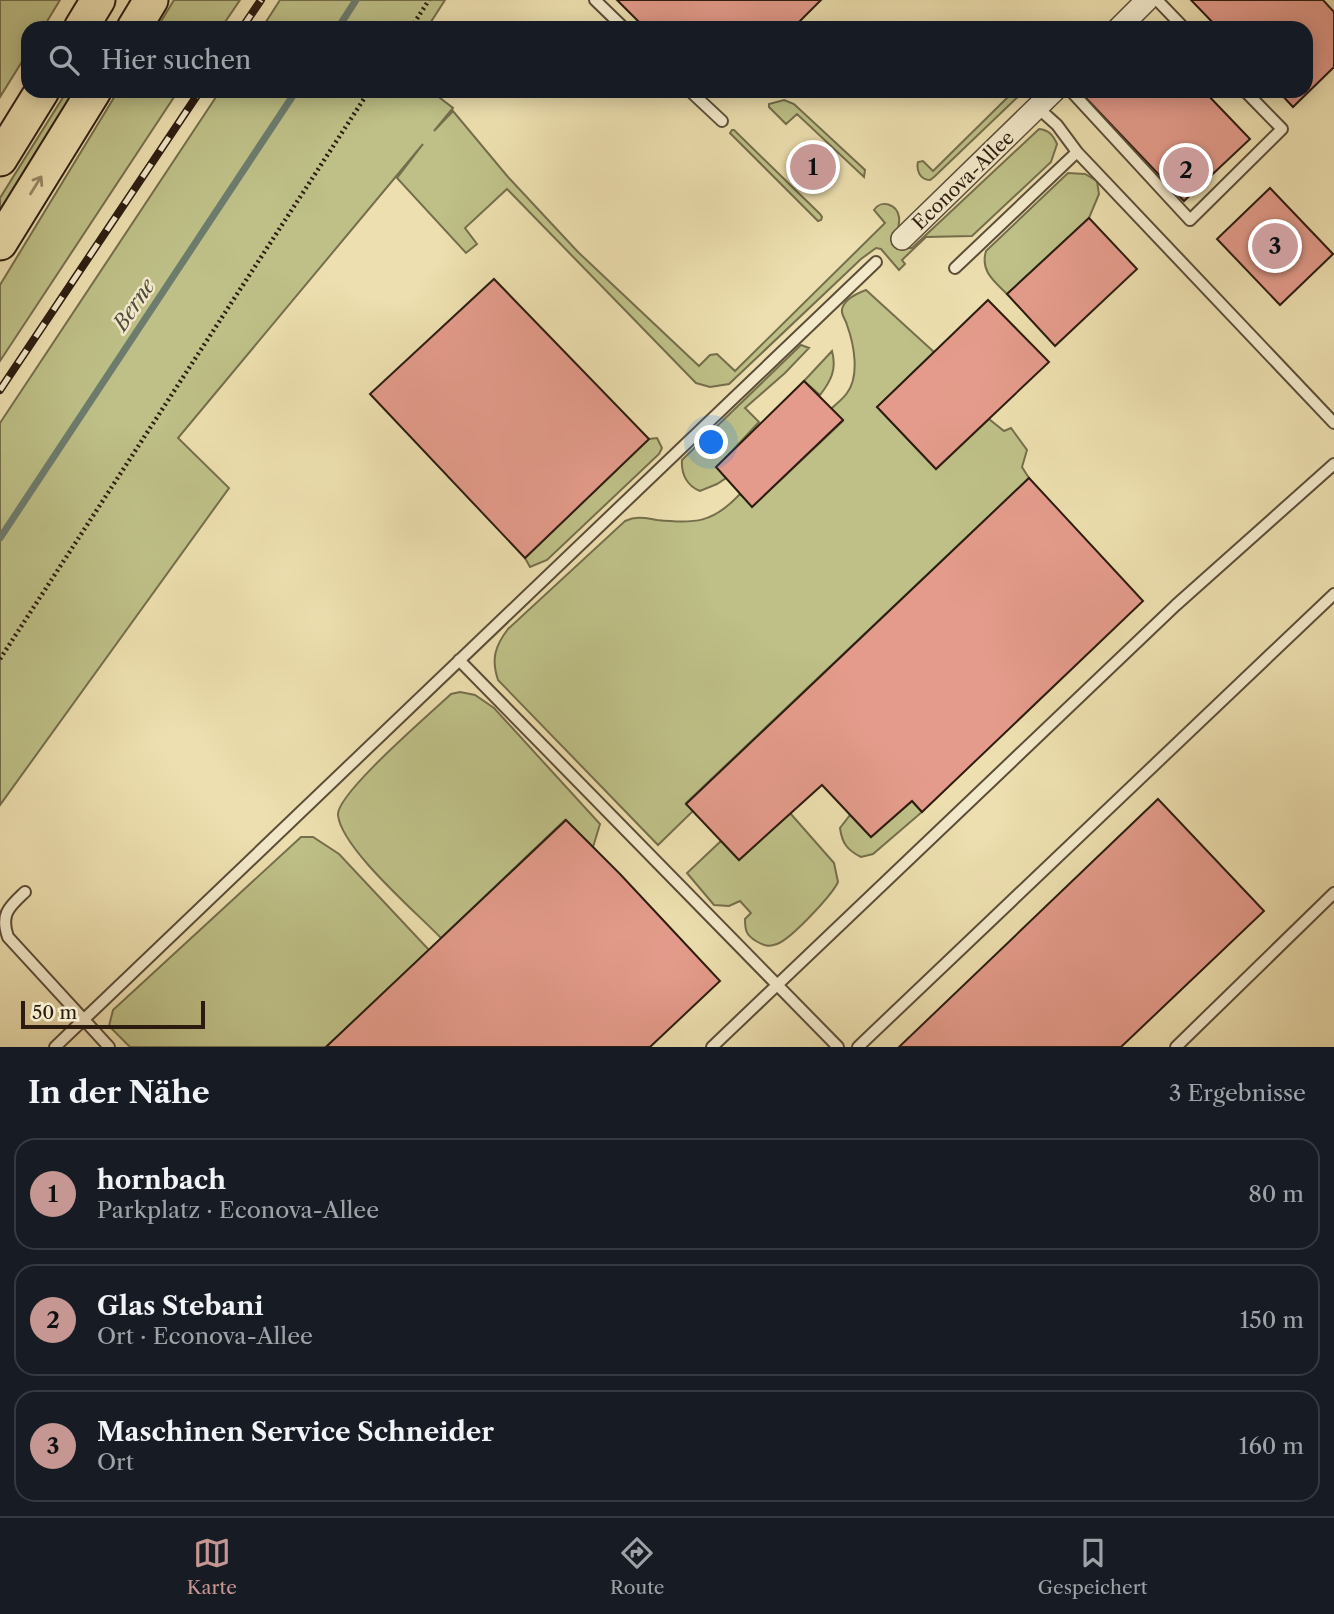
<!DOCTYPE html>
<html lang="de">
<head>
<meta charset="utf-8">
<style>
	body { margin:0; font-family:"Libre Caslon Text",serif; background:#20242c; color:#f1f3f6 }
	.scale { position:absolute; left:21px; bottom:18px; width:184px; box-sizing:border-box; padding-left:7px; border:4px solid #2c1c10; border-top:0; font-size:19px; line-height:24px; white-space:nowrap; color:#2c1c10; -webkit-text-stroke:5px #f3eacb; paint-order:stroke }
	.you { position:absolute; left:712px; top:443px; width:24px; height:24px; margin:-18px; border:5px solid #fff; border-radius:50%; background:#1a73e8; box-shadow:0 0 0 10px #1a73e833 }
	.badge { display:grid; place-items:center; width:46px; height:46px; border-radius:50%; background:#c59692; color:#111; font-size:23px; font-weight:700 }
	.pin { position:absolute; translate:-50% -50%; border:4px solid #fff; box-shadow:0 2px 7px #0006 }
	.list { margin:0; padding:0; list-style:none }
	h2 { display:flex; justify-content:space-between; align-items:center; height:91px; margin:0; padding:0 28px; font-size:30px }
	h2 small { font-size:23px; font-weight:400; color:#9ea1a6 }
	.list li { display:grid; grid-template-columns:46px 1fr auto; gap:21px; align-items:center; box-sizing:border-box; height:112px; margin:0 14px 14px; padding:0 14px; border:2px solid #363941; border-radius:21px }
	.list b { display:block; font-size:26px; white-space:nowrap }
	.list p { margin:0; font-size:23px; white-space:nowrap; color:#9ea1a6 }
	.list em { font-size:23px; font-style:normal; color:#9ea1a6 }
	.icon { flex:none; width:38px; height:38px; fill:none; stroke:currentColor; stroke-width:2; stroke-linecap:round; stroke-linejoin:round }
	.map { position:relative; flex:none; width:1334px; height:1047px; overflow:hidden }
	.search { position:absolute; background:#171b24; box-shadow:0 4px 18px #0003; left:21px; right:21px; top:21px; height:77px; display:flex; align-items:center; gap:18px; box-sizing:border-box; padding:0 24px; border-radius:21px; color:#9ea1a6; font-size:26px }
	.sheet { height:469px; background:#171b24 }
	nav { display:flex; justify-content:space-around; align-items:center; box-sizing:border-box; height:98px; border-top:2px solid #363941; background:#171b24; font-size:19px; color:#9ea1a6 }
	nav a { display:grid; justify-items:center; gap:4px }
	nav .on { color:#c59692 }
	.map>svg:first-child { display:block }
</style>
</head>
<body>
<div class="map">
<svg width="1334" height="1047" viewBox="0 0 1334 1047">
	<rect width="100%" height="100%" fill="#eddfaf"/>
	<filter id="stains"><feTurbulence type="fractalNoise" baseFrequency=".00286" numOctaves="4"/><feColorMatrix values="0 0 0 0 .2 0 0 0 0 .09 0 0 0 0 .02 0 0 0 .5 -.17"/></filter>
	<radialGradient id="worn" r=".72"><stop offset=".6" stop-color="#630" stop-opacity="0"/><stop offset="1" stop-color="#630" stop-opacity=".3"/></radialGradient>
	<path fill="#bec087" stroke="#756e4c" stroke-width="2" d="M0,0H60L43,28H28V52L0,97Z
		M174,0H240L221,28H157Z
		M280,0H445L427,28H262Z
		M67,91H76L0,214V198Z
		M118,91H178L0,361V285Z
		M220,91H431L453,108L434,131L453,111L508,177L578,252L699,366L710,355L717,354L735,371L885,223L874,210C881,199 897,204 899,217C900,223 897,228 899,234C900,240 905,244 909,248H912L1039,129C1049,130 1053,135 1057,144L1051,162L972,236L926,237L902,260L905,264L899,270L881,249L876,248L861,259L729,384L710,387L696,383L507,189L465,228L477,244L466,253L397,178L423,144L178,438L229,488L0,805V423Z
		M1014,91H1024L934,177L930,180C920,180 916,170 918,162L923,161L933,171Z
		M784,100L794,104L865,170L864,177L797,114L786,124L769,107V104Z
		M732,130H734L820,214L822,217L821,220L818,221L730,133Z
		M1068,173L1085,174L1097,181L1099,194L1089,218L1007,294C994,281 980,271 986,251Z
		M866,290L934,352L877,407L936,469L989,419L1004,431L1011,428L1027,450L1022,467L1029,478L686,803L693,811L658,845L498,680C491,659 495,646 508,629L625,521C637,516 644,518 657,520C695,524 713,523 740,494L753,506L843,421L831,409C836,404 843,399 847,393C860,376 854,344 847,325C846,320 841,315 842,310C843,299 858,293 866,290Z
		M801,345L809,348L785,373L745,408L759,422L717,467L726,478L717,484L700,491C687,486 681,474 682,460Z
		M832,351C837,369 831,381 820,395L804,381Z
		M657,438L662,448L659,454L547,560L530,567L525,558L649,439Z
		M460,692L475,695L494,708L600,824L593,847L565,820L441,938C417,913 341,848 338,815C336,794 431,713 451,694Z
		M912,801L922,812L873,854L861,857C847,850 842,843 840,828L850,815L871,837Z
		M790,813L834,863L838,882C832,895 791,939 777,944C769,947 764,946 756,941C746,935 745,930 745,919L751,913L740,901L729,906L714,905L687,873L721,841L739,860Z
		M301,837H313L339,854L429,950L326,1047H130L109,1026L113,1010Z"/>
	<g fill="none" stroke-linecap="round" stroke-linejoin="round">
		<path stroke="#6d7c6e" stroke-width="7" d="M338,28L356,0
			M0,538L296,91"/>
	</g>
	<path fill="#e49b8b" stroke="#2c1c10" stroke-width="2" d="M617,0H821L793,28H645Z
		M1191,0H1323L1334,12V67L1293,107L1278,91H1306V28H1218Z
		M1089,91H1204L1250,139L1184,201L1084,96Z
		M1270,188L1333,254L1280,305L1217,239Z
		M1089,218L1137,269L1055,346L1007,294Z
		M494,279L649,439L525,558L370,394Z
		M988,300L1049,362L936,469L877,407Z
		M804,381L843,420L752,507L716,467Z
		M1029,478L1143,601L922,812L912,801L871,837L822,785L739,860L686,804Z
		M1158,799L1264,911L1121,1047H899Z
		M566,820L620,874L720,981L650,1047H326Z"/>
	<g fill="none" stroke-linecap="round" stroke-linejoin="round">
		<g stroke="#5c4d38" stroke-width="14">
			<path id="service" d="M595,0L624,28
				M1157,0L1184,28
				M690,91L722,121
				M1071,91L1190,220L1282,129L1245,91
				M1037,107L1057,125L1077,152L1334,423
				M955,268L1077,152
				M459,660L838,1047
				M25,892C9,907 0,914 8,937L109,1047
				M55,1047L876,262
				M712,1047L1176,605L1334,464
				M858,1047L1334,594
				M1176,1047L1334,893"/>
		</g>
		<g stroke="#5c4d38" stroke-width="24">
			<path id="minor" d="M1119,28L1147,0
				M902,239L1054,91"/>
		</g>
		<g stroke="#2c1c10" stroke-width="37">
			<path id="primary" d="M81,28L98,0
				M134,28L151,0
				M0,159L42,91
				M0,243L94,91"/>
		</g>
		<path stroke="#2c1c10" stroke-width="4.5" stroke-dasharray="2 3.5" stroke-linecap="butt" d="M411,28L429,0
			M0,659L369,91"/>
		<use href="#service" stroke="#f3eacb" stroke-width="10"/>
		<use href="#minor" stroke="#f3eacb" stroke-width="21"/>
		<use href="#primary" stroke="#eddfaf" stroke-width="33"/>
		<g stroke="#2c1c10" stroke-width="8">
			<path id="rail" d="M242,28L261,0
				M0,390L200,91"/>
		</g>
		<use href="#rail" stroke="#f3eacb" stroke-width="5" stroke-dasharray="16" stroke-linecap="butt"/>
	</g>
	<defs><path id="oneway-shaft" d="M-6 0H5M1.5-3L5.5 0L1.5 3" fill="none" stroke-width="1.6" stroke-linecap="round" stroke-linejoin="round" transform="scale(1.75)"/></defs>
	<use stroke="#968767" href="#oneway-shaft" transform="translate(36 185) rotate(-58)"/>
	<g text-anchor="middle" stroke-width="5" stroke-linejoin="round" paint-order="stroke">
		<g font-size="19" fill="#2c1c10" stroke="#f3eacb">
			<text transform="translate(963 180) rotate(-44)" y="7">Econova-Allee</text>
		</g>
		<g font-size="21" font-style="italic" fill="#4d4c3f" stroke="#f3eacb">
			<text transform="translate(134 305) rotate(-56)" y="7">Berne</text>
		</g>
	</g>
	<rect width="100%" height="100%" filter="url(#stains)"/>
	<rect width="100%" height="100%" fill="url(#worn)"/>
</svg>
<div class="scale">50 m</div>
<div class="you"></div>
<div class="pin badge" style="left:813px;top:167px">1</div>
<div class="pin badge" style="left:1186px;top:170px">2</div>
<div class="pin badge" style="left:1275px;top:246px">3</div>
<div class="search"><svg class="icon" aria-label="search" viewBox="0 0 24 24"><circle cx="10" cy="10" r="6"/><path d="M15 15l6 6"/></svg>Hier suchen</div>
</div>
<section class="sheet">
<h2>In der Nähe<small>3 Ergebnisse</small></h2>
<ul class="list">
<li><span class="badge">1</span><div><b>hornbach</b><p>Parkplatz · Econova-Allee</p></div><em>80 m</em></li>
<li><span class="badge">2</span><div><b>Glas Stebani</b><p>Ort · Econova-Allee</p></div><em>150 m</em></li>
<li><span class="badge">3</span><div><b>Maschinen Service Schneider</b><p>Ort</p></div><em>160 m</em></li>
</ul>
</section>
<nav>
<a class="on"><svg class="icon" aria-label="map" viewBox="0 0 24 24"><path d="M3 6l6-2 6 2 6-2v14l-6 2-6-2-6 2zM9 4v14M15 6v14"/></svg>Karte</a>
<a><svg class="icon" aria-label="directions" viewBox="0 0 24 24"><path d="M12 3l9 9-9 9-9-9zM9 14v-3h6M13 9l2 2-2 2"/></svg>Route</a>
<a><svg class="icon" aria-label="saved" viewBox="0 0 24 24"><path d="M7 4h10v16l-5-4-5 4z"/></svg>Gespeichert</a>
</nav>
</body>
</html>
